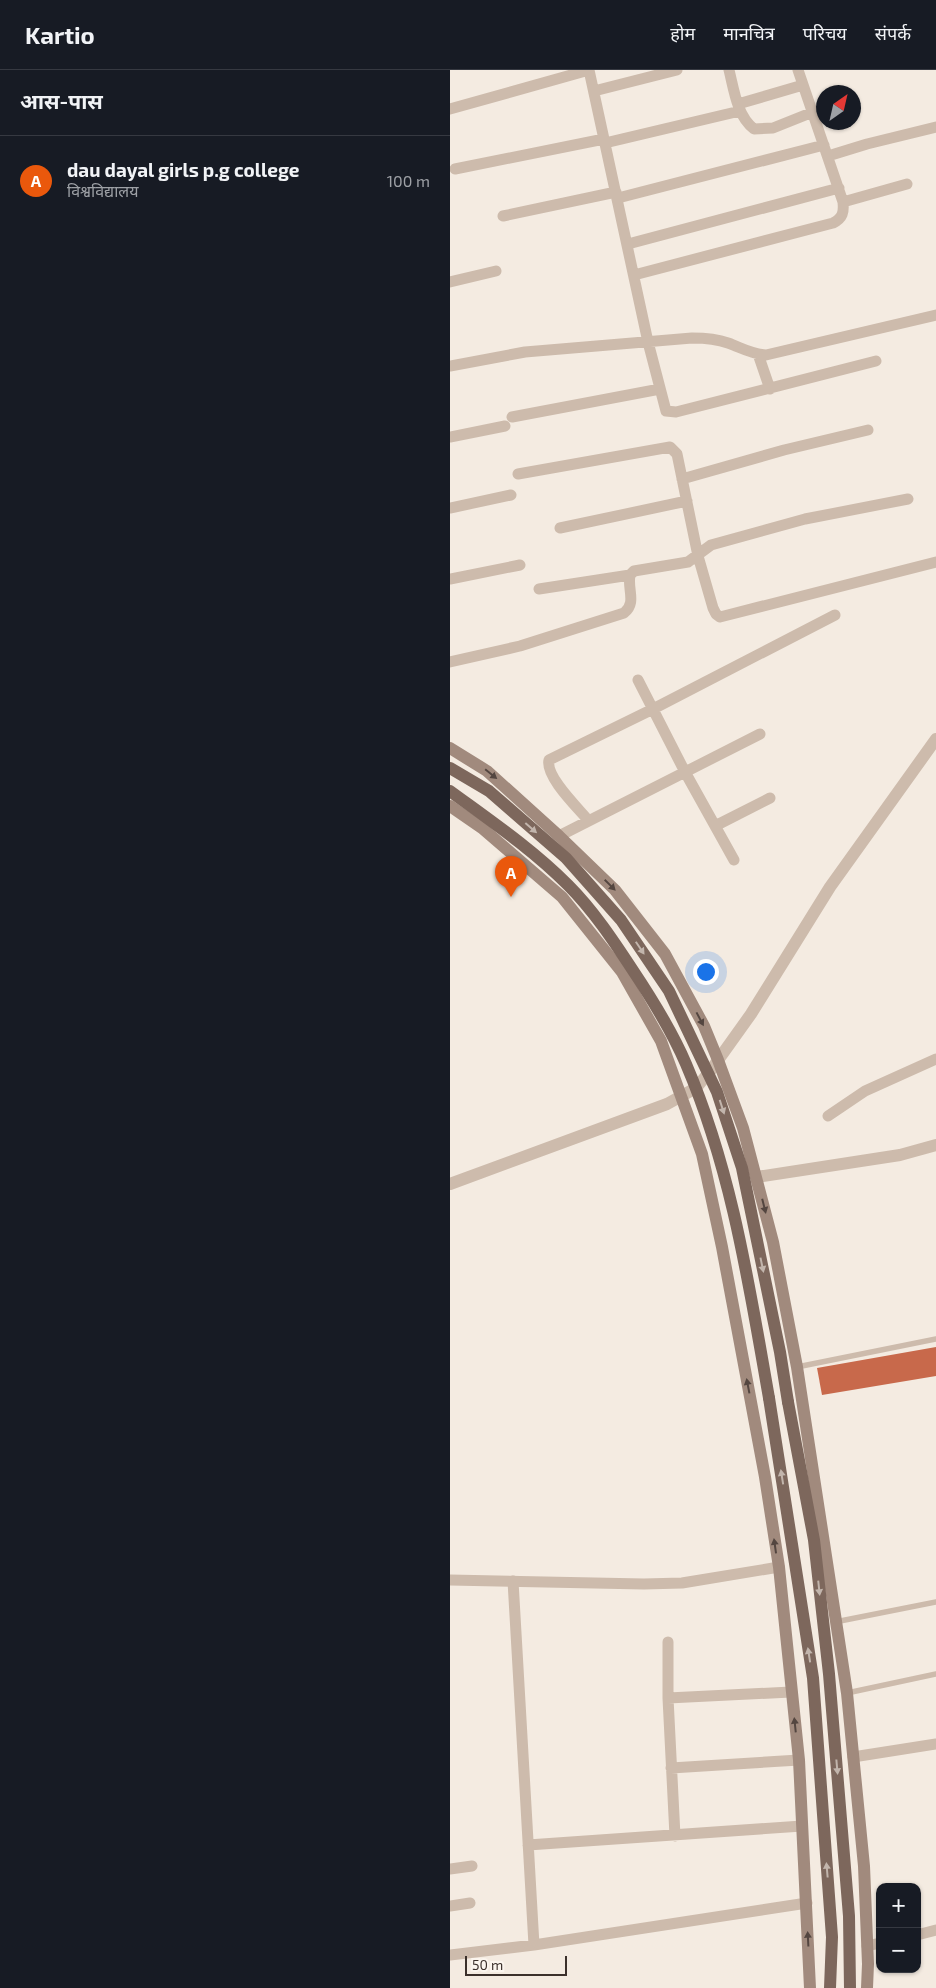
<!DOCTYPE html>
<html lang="hi">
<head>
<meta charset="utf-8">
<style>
	body { margin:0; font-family:"Exo 2","Noto Sans Devanagari",sans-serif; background:#20242c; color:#f1f3f6 }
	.controls { position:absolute; right:15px; bottom:15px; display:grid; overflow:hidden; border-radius:10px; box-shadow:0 1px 4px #0004 }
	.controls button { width:45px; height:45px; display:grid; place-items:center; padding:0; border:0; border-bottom:1px solid #363941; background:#171b24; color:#f1f3f6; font:25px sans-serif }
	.compass { position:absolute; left:366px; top:15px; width:45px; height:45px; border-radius:50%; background:#171b24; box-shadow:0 1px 4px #0004; rotate:34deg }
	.scale { position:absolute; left:15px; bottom:12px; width:102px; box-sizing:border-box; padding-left:5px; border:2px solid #3b302b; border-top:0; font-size:14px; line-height:18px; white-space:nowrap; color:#3b302b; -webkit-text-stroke:4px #fbf5ee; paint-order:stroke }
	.you { position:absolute; left:255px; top:901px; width:18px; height:18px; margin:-12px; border:4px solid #fff; border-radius:50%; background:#1a73e8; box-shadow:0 0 0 8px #1a73e833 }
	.badge { display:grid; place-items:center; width:32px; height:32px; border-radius:50%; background:#ea580c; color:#fff; font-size:16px; font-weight:700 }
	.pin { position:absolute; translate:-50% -41px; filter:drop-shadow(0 1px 2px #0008) }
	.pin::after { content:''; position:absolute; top:26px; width:18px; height:15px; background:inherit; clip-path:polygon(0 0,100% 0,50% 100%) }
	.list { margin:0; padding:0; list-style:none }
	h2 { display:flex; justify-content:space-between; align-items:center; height:65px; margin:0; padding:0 20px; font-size:21px }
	h2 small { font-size:16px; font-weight:400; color:#9ea1a6 }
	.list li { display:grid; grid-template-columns:32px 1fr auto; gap:15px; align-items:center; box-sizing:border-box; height:90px; padding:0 20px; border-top:1px solid #363941 }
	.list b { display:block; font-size:19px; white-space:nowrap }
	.list p { margin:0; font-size:16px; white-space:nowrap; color:#9ea1a6 }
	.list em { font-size:16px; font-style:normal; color:#9ea1a6 }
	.map { position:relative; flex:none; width:486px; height:1918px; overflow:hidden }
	header { display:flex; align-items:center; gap:30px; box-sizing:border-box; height:70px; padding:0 25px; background:#171b24; border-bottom:1px solid #363941 }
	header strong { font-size:24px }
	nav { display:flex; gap:28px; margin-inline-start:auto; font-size:18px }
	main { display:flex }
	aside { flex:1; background:#171b24 }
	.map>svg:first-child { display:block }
</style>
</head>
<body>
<header>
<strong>Kartio</strong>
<nav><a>होम</a><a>मानचित्र</a><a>परिचय</a><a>संपर्क</a></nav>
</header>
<main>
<aside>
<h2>आस-पास<small></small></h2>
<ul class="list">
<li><span class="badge">A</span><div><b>dau dayal girls p.g college</b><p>विश्वविद्यालय</p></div><em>100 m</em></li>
</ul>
</aside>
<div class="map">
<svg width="486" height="1918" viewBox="0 0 486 1918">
	<rect width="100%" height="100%" fill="#f4ebe1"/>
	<path fill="#c8694b" d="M486,1277V1306L372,1325L367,1298Z"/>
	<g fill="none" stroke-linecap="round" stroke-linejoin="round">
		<path stroke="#cdbbac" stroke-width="5.5" d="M347,1297L486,1269
			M385,1552L486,1532
			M397,1623L486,1604"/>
		<path stroke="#cdbbac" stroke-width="11" d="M279,0C284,20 287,46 304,59L323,58L363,42
			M144,21L227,0
			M288,34L353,15
			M0,39L139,0L198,272L216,341L226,342L426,291
			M155,73L290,41
			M378,86L417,74L486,57
			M5,99L154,69
			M168,128L374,75
			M393,132L457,114
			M53,146L166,122
			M178,174L389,118
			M184,205L383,153C393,148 394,142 393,132L348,0
			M0,212L46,201
			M308,284L320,319
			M0,296L75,282L242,268C255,268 267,269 278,273C292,278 301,284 316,285L486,245
			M62,347L210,319
			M0,367L55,356
			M68,404L220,377L227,384L248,486L263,538L266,544L270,547L486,492
			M232,409L334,380L418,360
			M0,438L61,425
			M110,458L237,431
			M0,509L70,495
			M89,519L180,505
			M0,592L70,576L174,543C187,533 177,519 180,505L184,501L238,492L261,475L355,449L458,429
			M188,610L235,702L284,790
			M138,750C127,737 95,706 99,690L203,639L385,545
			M265,756L320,728
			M109,766L310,664
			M378,1046L415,1021L486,989
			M0,1510L194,1514L232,1513L329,1497
			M63,1511L84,1875
			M218,1572V1628L225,1766
			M218,1628L341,1622
			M403,1687L486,1674
			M221,1698L349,1690
			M78,1775L352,1756
			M0,1799L22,1796
			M0,1836L20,1833
			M467,1865L486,1860
			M417,1876L430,1873
			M0,1885L84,1875L357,1833"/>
		<path stroke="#cdbbac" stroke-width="12" d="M307,1107L450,1085L486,1075
			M0,1114L217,1034L246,1018L261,1000L301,944L380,817L486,669"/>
		<path stroke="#a18a7d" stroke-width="12" d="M0,678L37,701L109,766L165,820L215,884L254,956L268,990L293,1058L323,1172L347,1297L397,1623L414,1796L418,1894L417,1918
			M0,736L32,758L112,827L172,902L211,971L252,1084L272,1177L315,1407L329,1497L349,1690L360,1918"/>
		<path stroke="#7d675c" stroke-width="12" d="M319,1328L363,1608L382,1867L380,1918
			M338,1332L364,1470L379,1604L399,1846L400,1918"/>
		<path stroke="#7d675c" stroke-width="12" d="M0,698L39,721L116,788L171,850L219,921L267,1022L292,1098L330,1282L338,1332
			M0,721C41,751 82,779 118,815C143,840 163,870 182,899C202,929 222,961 236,994C282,1101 299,1215 319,1328"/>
	</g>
	<defs><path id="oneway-solid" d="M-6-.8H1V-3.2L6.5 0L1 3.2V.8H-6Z" transform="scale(1.25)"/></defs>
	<g fill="#544640">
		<use href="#oneway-solid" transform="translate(41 704) rotate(39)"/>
		<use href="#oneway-solid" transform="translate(160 815) rotate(45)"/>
		<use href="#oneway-solid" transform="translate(250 949) rotate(62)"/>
		<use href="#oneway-solid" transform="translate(314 1136) rotate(76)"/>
		<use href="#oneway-solid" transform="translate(298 1316) rotate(-101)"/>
		<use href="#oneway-solid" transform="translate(325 1476) rotate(-98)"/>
		<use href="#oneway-solid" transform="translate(345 1655) rotate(-96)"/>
		<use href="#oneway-solid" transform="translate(358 1869) rotate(-93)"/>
	</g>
	<g fill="#c2b5ac">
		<use href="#oneway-solid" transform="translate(81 758) rotate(41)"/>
		<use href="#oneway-solid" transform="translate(190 878) rotate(56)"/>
		<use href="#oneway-solid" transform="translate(272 1037) rotate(72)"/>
		<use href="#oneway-solid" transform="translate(312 1195) rotate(78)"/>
		<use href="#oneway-solid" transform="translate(332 1407) rotate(-99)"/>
		<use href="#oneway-solid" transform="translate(369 1518) rotate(84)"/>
		<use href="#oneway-solid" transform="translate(359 1585) rotate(-99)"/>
		<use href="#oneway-solid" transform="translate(387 1697) rotate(85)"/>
		<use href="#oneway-solid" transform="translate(377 1800) rotate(-95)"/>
	</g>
</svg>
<div class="controls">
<button>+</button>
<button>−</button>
</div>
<svg class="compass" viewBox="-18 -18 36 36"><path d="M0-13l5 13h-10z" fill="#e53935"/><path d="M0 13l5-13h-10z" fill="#9ea1a6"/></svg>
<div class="scale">50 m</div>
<div class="you"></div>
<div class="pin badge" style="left:61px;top:827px">A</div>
</div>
</main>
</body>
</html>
